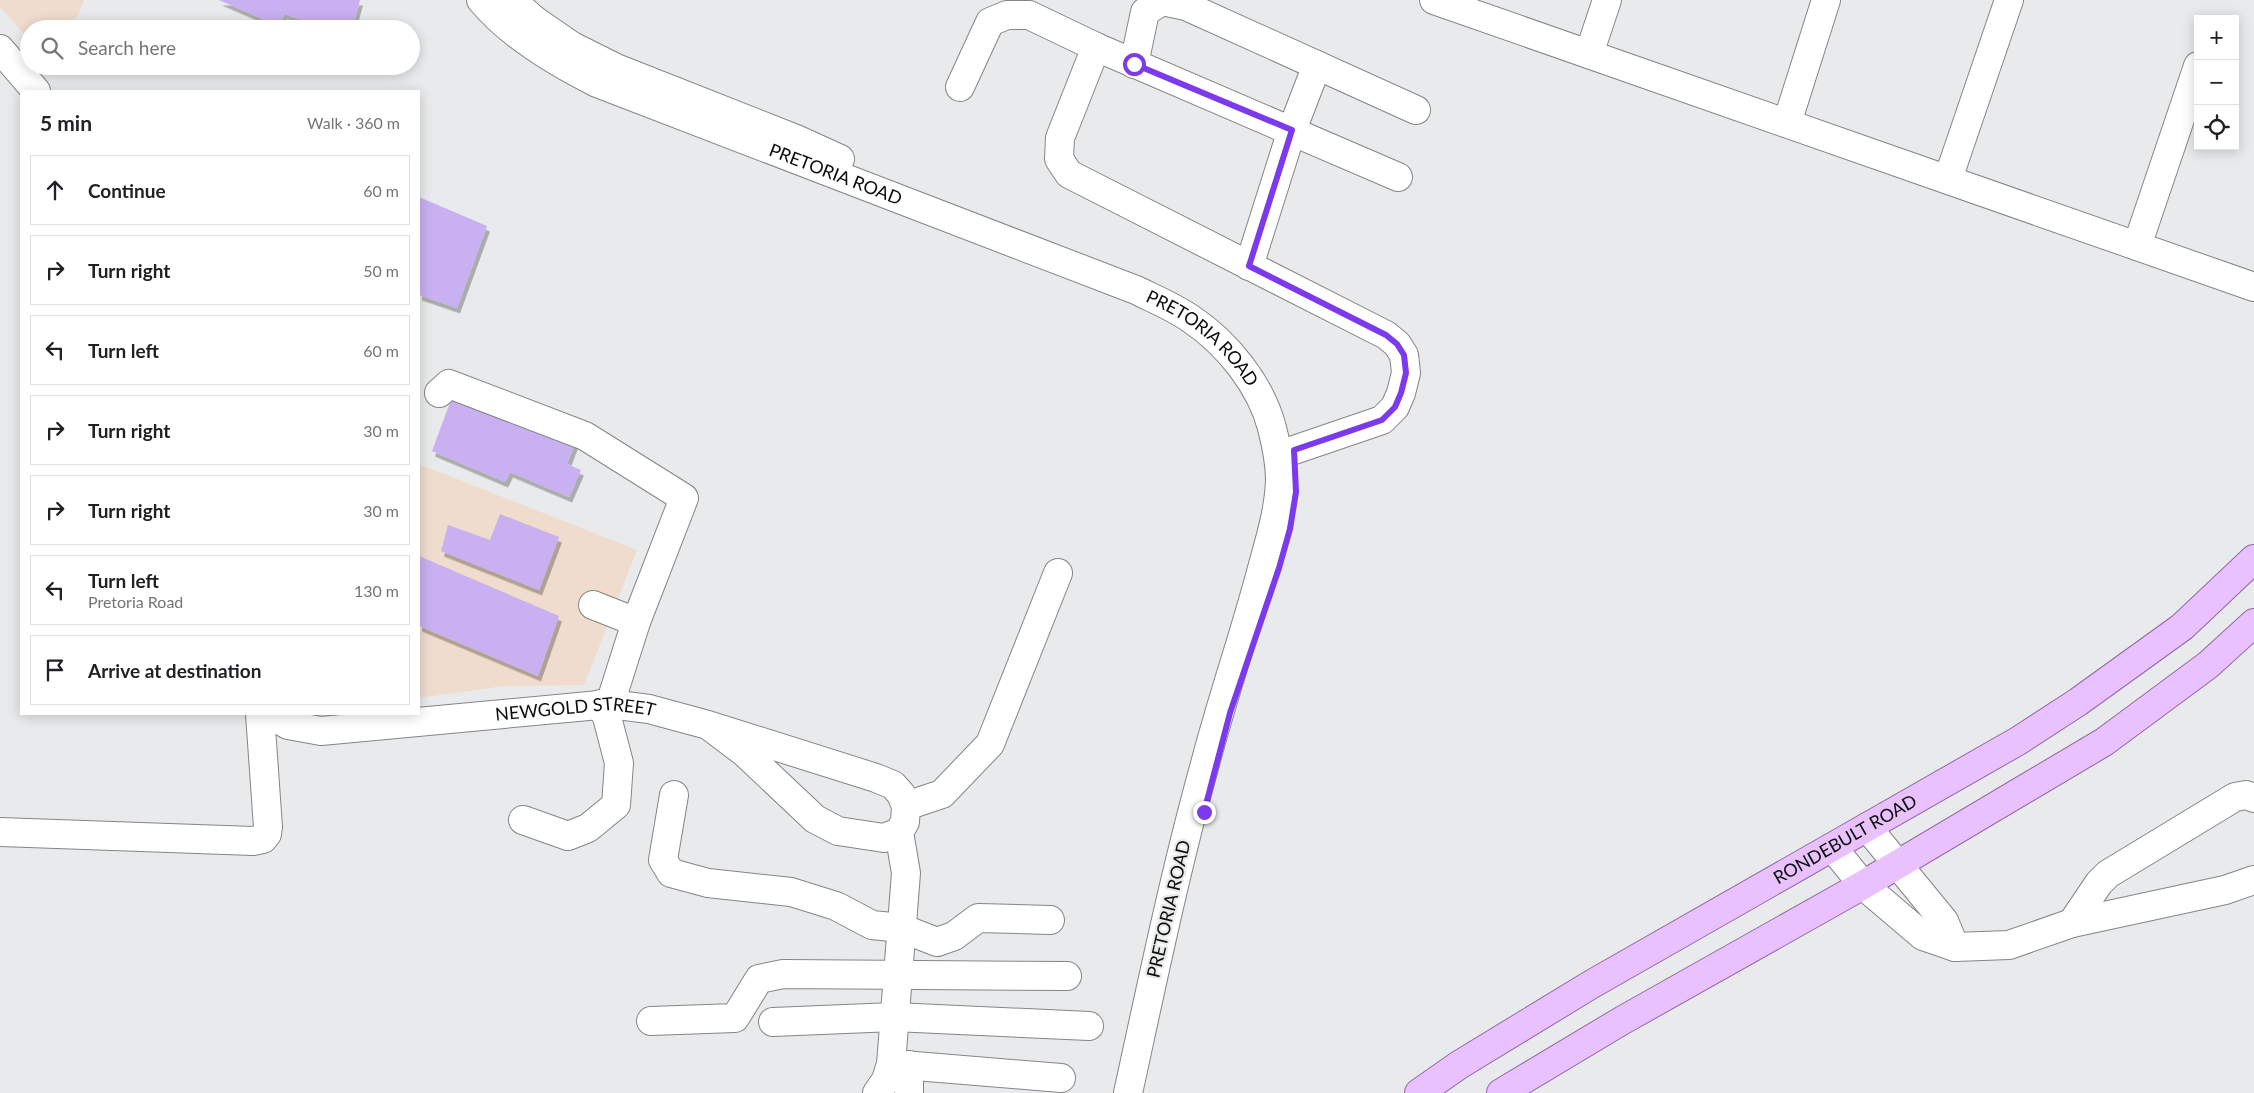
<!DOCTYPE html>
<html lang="en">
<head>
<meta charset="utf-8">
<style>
	body { margin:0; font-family:Lato,sans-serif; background:#f2f2f2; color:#202124 }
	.controls { position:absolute; right:15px; top:15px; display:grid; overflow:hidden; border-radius:0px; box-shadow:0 2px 12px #0003 }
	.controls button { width:45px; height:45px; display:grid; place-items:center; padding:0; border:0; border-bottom:1px solid #e0e0e0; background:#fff; color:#202124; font:25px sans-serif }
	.stop { position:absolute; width:15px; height:15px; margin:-11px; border:4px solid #7c3aed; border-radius:50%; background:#fff }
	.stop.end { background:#7c3aed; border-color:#fff; box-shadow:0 1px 5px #0008 }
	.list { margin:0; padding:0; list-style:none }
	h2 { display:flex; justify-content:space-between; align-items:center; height:65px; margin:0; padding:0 20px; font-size:21px }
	h2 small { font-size:16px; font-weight:400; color:#757577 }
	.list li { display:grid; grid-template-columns:32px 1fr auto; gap:15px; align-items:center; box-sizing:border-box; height:70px; margin:0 10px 10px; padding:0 10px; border:1px solid #e0e0e0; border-radius:0px }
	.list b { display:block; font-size:19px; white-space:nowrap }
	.list p { margin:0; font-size:16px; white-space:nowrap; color:#757577 }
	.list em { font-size:16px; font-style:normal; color:#757577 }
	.icon { flex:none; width:28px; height:28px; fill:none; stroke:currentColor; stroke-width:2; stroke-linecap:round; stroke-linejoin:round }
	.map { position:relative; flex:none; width:2254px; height:1093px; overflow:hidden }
	.search { position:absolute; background:#fff; box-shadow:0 2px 12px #0003; left:20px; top:20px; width:400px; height:55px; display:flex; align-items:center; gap:12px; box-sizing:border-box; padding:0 18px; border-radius:28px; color:#757577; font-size:19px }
	.panel { position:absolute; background:#fff; box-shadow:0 2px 12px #0003; left:20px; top:90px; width:400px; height:625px; border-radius:0px }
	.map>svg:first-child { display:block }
</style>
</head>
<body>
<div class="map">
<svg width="2254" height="1093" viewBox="0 0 2254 1093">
	<defs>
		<filter id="shadow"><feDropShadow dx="3" dy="5.5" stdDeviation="0" flood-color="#0004"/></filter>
	</defs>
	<rect width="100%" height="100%" fill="#e9eaeb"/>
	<path fill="#efdccc" d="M0,0H84L78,16L58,29H29V39L0,7Z
		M419,464L637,550L584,685L504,686L419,698Z"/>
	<path fill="#c9b0f1" filter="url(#shadow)" d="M219,0H360L352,29H331L284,14L279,26Z
		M419,197L487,226L457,308L419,295Z
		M455,389L577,438L567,464L581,470L569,497L510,472L505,482L432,451Z
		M500,514L559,537L539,590L441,551L448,525L490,540Z
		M419,556L559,616L538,676L419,626Z"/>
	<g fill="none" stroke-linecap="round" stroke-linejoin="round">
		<g stroke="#858587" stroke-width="30">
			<g id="minor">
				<path id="s1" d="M481,0C510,35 557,63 597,83L1136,290C1154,299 1174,307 1191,319C1227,343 1261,385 1272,428C1276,444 1280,463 1280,480C1279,512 1269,542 1261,572C1244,636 1222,699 1205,764C1175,872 1152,983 1128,1093"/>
				<path d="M512,0L533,19L572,46L616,68L796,139L840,159"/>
				<path d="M1434,0L2254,287"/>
				<path d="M1096,47L1060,138L1059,159L1069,174L1386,335L1397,344L1404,355L1406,373L1401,393L1395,407L1382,420L1294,450"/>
				<path d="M0,49L36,91"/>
				<path d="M1589,54L1607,0"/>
				<path d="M1134,64L1145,12L1162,1L1186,6L1416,110"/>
				<path d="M960,87L990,22L1007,15H1029L1096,47L1398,177"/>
				<path d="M1787,123L1826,0"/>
				<path d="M1948,179L2009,0"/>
				<path d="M2137,246L2198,66"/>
				<path d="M1249,266L1292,130L1317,65"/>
				<path d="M439,393L449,384L585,436L684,498L636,622"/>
				<path d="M593,605L636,622L610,704"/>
				<path id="s2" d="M269,714L288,725L321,731L610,704L649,709L708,725L876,778L893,785L901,794L906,806L905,822L899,832L884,838L838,831L815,819L745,753L708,725"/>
				<path d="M674,795L663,860L671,873L708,883L791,892L836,906L872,925L901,928L937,942L954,936L978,918L1050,920"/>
				<path d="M906,806L942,794L990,744L1058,573"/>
				<path d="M523,820L568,836L588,828L616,805L619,763L607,717L600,704"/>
				<path d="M1867,827L1944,921L1955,947"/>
				<path d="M0,832L253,841L263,839L267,834L268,827L260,714"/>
				<path d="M1833,848L1863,885L1923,936L1955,947L2009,945L2072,923L2225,890L2254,880"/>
				<path d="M2072,923L2099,883L2108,874L2235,797L2246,795L2254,798"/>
				<path d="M651,1021L735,1018L759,979L783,974L1067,976"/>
				<path d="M773,1022L894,1017L1089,1026"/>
				<path d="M891,1064L1061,1078"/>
				<path d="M877,1093L886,1080L891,1064L906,873L899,832"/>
				<path d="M909,1093V1065"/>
			</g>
		</g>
		<g stroke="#9367aa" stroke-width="30">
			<g id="major">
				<path id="s3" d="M1419,1093L1459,1065L1592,984L2018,741L2078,702L2182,627L2254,559"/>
				<path d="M1501,1093L1623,1020L1863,885L2104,742L2208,665L2254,623"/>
			</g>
		</g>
		<use href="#minor" stroke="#fff" stroke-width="28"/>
		<use href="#major" stroke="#e9c1fe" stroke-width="28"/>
	</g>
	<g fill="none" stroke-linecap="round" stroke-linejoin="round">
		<path stroke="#7c3aed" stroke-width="6" d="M1134,64L1292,130L1249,266L1386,335L1397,344L1404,355L1406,373L1401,393L1395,407L1382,420L1294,450L1296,492L1290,529L1279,568L1230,713L1204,812"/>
	</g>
	<g text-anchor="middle" stroke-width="4.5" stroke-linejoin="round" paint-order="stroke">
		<g font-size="18" fill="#0c0d0d" stroke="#e9eaeb">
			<text dy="6" stroke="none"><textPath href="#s1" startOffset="399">PRETORIA ROAD</textPath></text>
			<text dy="6" stroke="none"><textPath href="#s1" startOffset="804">PRETORIA ROAD</textPath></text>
			<text dy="6" stroke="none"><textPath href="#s2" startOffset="311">NEWGOLD STREET</textPath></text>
			<text dy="6" stroke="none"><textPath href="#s3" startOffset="496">RONDEBULT ROAD</textPath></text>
			<text transform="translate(1169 909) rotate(-77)" y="6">PRETORIA ROAD</text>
		</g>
	</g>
</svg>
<div class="controls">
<button>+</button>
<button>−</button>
<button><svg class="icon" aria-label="locate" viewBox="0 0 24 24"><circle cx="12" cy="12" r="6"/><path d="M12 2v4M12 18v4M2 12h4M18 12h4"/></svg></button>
</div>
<div class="stop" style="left:1134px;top:64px"></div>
<div class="stop end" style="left:1204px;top:812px"></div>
<div class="search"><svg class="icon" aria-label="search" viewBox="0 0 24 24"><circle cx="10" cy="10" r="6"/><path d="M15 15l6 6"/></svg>Search here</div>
<section class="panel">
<h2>5 min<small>Walk · 360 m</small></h2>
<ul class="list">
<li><svg class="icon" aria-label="ahead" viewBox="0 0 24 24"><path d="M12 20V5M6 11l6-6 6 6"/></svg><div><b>Continue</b></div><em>60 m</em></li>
<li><svg class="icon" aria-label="right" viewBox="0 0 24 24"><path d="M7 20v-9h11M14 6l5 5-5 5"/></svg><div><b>Turn right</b></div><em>50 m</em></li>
<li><svg class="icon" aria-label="left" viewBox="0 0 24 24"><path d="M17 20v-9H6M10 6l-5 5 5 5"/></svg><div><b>Turn left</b></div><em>60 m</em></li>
<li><svg class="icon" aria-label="right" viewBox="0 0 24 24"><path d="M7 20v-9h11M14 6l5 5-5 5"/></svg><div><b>Turn right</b></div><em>30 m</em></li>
<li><svg class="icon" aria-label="right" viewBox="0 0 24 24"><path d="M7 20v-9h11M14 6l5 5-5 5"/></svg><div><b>Turn right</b></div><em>30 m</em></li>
<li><svg class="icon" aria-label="left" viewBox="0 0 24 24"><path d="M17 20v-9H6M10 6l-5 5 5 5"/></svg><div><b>Turn left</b><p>Pretoria Road</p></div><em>130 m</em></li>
<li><svg class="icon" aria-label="arrive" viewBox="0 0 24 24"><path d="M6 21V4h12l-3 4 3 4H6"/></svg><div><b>Arrive at destination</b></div></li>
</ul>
</section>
</div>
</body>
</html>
